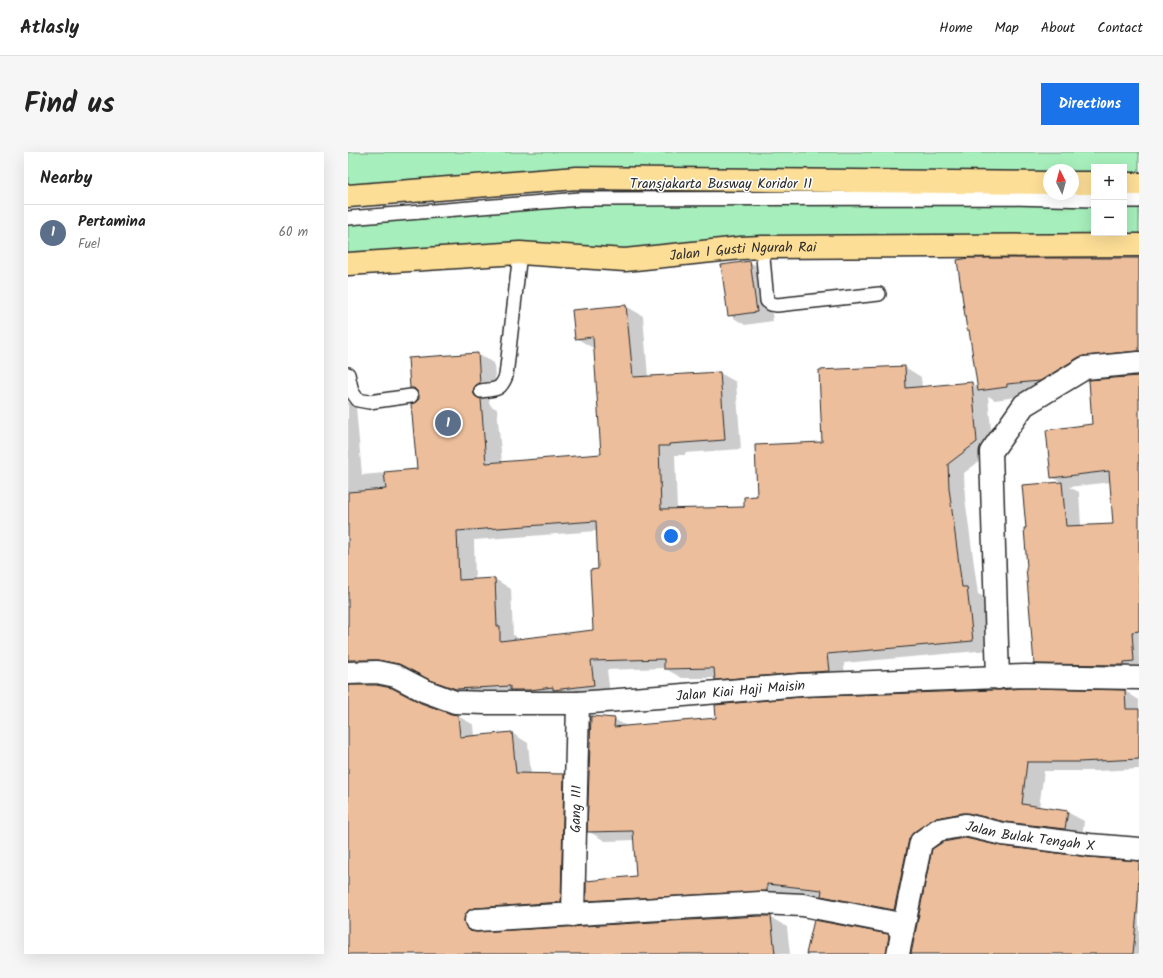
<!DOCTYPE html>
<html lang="en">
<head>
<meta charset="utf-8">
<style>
	body { margin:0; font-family:Kalam,sans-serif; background:#f6f6f6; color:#222 }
	.controls { position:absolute; right:12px; top:12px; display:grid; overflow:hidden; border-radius:0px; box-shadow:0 4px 16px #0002 }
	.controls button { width:36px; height:36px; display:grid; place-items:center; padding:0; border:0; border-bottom:1px solid #e0e0e0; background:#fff; color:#222; font:20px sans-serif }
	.compass { position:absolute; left:695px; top:12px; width:36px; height:36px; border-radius:50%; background:#fff; box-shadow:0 4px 16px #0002; rotate:354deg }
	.you { position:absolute; left:323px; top:384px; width:14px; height:14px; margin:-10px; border:3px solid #fff; border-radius:50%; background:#1a73e8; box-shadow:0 0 0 6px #1a73e833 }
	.badge { display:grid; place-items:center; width:26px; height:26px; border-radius:50%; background:#1a73e8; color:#fff; font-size:13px; font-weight:700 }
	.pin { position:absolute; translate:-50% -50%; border:2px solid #fff; box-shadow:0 1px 4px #0006 }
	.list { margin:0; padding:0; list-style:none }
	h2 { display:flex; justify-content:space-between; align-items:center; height:52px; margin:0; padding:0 16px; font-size:17px }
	h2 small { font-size:13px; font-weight:400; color:#767676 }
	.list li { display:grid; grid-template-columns:26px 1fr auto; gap:12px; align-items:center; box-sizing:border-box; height:56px; padding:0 16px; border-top:1px solid #e0e0e0 }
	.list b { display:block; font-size:15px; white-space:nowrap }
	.list p { margin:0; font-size:13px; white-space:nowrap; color:#767676 }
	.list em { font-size:13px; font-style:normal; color:#767676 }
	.map { position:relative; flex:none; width:791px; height:802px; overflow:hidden; border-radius:0px }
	header { display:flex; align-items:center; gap:24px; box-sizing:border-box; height:56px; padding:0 20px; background:#fff; border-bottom:1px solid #e0e0e0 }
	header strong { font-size:19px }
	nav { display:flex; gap:22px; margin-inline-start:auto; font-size:14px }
	.intro { display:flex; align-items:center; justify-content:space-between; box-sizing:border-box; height:96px; padding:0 24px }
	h1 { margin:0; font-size:28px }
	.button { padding:10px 18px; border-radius:0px; background:#1a73e8; color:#fff; font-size:14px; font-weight:700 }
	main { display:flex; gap:24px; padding:0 24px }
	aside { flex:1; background:#fff; border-radius:0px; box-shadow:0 4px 16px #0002 }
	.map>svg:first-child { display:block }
</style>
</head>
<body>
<header>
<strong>Atlasly</strong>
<nav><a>Home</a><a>Map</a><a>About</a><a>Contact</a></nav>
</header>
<div class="intro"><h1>Find us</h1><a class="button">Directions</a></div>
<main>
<aside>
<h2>Nearby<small></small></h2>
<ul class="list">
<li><span class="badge" style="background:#5c6f8a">1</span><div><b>Pertamina</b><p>Fuel</p></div><em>60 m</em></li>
</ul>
</aside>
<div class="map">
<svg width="791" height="802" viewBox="0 0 791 802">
	<rect width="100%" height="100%" fill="#fff"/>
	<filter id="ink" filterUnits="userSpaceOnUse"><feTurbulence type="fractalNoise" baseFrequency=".025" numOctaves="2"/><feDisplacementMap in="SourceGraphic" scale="8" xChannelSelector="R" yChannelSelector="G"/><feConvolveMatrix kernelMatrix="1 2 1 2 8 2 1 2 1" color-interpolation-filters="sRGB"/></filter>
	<g filter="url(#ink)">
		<path fill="#a6eebb" stroke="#688c73" d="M0,0H791V32H776V15H746V31H725V18H701V31L230,26L0,44Z
			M232,47L746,48V81H776V49H791V93L0,112V66Z"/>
		<path fill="#0003" fill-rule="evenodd" d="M791,107V209L675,244L647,248L640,244L645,299L616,321L617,346L630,442L636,445L641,498L496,511L497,528L384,537L368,527V526H334L316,516L259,518L262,542L125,546L100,537L71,522L49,517L4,532L5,534L72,552L102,563L110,564L126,573L127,584L164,581L180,591L183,622L216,623L232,632L229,759L133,772L132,779L133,781L422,765L439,775L442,802H0V250L8,255L14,323L70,318L69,251L71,247L72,243L70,240L63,235L129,202L146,211L148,240L145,242L142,245L141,250L143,254L149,257L154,310L254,303L247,195L245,196L228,186L278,154L295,164L300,225L372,221L388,230L393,297L337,301V303H327L329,357L397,356L475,291L557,215L573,225L574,236L623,231L630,235L622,179L620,178ZM249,379L251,418L246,479L168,488V484L165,483L163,437L147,427L127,428L126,388ZM109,567H111L113,589L111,590Z
			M402,110L418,120L425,169L397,173L381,163Z
			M791,225V522L703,521L687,511L714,331L704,325L745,273ZM763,330L766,373L733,374L731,340L721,335Z
			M777,539L791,548V617L749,619H696L691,656L719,660L736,669L734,686L637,670L582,689L563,767L490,753L478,746L435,741L436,748L255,758L239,748L289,725L287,688L257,689L240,679L266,567L280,575Z
			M653,695L740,706L791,710V802H564Z
			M539,783L556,793L555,802H459Z"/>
		<path fill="#ecbe9c" stroke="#2b2b2b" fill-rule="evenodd" d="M621,106H791V199L736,204L731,205L692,229L659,232V235L630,239L621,178H619L609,108Z
			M402,109L409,160L380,164L373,113Z
			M278,153L285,225L372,220L377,288L321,292V294H311L313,357L396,355V345L409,344L407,293L474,290L471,218L557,214L558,236L624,230L629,290L600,312L601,336L614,435H619L625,489L479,502L481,519L451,521L367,528L366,516L316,517V507L243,509L246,533L205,538V535L182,538H162V534L108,537L82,528L51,512L29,508H0V340L38,337L36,320L69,317L63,252L68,250L71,247V243L69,239L66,236H62L60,206L130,201L132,231L128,233L126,236L125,240L127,244L130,246L133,247L138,311L253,302L245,185L227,187L224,158ZM248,369L250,417L242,418L245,478L152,489V474H149L147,426L111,428L109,379Z
			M791,224V479L784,480L786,509L776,510V513L686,512L678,415H679L676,376H678L674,333L714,330L718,374L765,372L761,319L703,326L698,278L744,272L741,228Z
			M0,533H28L44,536L73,551L103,562L110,563L112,585L164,580L168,621L216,622L213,750L127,756L121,758L117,763L116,769L118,775L122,779L129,780L412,764H423L427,802H0Z
			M677,536L777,538L778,557H791V607L731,610H679L674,652L720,659L717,677L657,670L620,661H615L588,666L583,668L566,680L561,687L546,758L473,744L474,738L419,732V739L238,749V729L288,724L285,679L239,680L243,564L267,566L266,575L368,566L367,553L453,545L647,538H651Z
			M617,686L653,694L740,705L791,709L790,749L785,802H563L584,697L595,690Z
			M466,768L540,782L541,784L538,802H458Z"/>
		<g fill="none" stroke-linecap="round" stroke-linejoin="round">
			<g stroke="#2b2b2b" stroke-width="16">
				<path id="lane" d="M776,49H791
					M0,66L232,47L659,46L746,48
					M414,95L419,149L423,152L429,153L531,142
					M0,222L4,240L10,248L21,250L63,244
					M133,239C148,237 152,239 158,224L172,101"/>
			</g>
			<g stroke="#2b2b2b" stroke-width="25">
				<g id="street">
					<path id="s1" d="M0,521L29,520L48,524L77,539L107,550L138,551H230L324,544L452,533L677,524L791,526"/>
					<path d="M650,526L643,300L676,253L737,216L791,211"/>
					<path id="s2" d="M225,763L230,551"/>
					<path d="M128,768L412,751L455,753L547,771L554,781"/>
					<path id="s3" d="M550,802L573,690L590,678L617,673L655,682L742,693L791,697"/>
				</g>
			</g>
			<g stroke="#2b2b2b" stroke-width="25">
				<g id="primary">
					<path d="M725,31H746"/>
					<path d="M776,32H791"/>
					<path d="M0,44L229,26L701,31"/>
					<path id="s4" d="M0,112L172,101L277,108L393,96L414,95L791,93"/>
				</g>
			</g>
			<use href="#lane" stroke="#fff" stroke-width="13"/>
			<use href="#street" stroke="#fff" stroke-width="22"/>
			<use href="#primary" stroke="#fcde96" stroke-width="22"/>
		</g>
	</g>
	<g text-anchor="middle" stroke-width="3" stroke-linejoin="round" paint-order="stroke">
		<g font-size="14" fill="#2b2b2b" stroke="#fff">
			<text x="373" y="36">Transjakarta Busway Koridor 11</text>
			<text dy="5" stroke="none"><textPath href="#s4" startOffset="396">Jalan I Gusti Ngurah Rai</textPath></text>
			<text dy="5" stroke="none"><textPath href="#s1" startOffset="399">Jalan Kiai Haji Maisin</textPath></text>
			<text dy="5" stroke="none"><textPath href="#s2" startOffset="106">Gang III</textPath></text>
			<text dy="5" stroke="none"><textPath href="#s3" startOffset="229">Jalan Bulak Tengah X</textPath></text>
		</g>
	</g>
</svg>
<div class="controls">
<button>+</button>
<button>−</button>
</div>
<svg class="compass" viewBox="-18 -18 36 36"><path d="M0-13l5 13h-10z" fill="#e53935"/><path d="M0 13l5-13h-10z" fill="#767676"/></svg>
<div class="you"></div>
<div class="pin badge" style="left:100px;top:271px;background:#5c6f8a">1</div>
</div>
</main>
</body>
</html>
